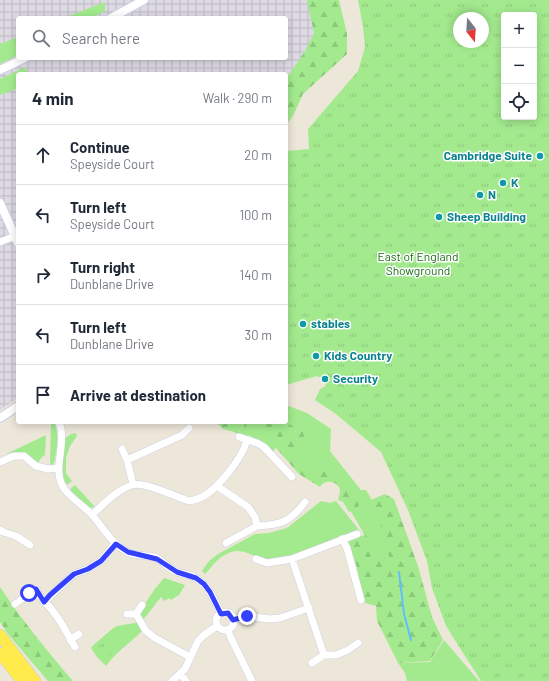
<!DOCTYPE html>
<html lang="en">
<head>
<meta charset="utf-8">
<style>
	body { margin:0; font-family:Barlow,sans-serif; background:#f2f2f3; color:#1f2937 }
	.controls { position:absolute; right:12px; top:12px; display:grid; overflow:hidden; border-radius:4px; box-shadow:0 2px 10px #0003 }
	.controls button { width:36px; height:36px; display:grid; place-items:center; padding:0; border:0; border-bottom:1px solid #e0e1e3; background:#fff; color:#1f2937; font:20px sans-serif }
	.compass { position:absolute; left:453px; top:12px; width:36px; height:36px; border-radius:50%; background:#fff; box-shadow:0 2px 10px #0003; rotate:163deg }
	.stop { position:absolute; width:12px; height:12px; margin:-9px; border:3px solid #3441ff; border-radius:50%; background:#fff }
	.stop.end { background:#3441ff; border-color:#fff; box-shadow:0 1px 4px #0008 }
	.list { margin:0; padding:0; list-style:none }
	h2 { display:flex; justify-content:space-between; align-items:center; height:52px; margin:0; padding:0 16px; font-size:17px }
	h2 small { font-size:13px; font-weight:400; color:#747a83 }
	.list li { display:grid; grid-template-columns:26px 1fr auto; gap:12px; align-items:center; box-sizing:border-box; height:60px; padding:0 16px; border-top:1px solid #e0e1e3 }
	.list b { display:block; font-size:15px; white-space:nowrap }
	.list p { margin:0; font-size:13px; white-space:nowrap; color:#747a83 }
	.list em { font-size:13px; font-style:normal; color:#747a83 }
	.icon { flex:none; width:22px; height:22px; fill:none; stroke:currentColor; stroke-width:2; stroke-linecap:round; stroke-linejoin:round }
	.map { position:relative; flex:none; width:549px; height:681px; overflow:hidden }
	.search { position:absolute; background:#fff; box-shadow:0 2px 10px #0003; left:16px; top:16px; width:272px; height:44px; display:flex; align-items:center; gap:10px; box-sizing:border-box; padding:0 14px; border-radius:4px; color:#747a83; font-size:15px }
	.panel { position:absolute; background:#fff; box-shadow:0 2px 10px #0003; left:16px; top:72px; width:272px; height:352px; border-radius:4px }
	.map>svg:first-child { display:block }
</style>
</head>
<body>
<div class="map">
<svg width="549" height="681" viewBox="0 0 549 681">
	<defs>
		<pattern id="industrial-grid" width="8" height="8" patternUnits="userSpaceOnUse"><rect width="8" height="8" fill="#dedae4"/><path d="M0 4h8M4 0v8" fill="none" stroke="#bebbc4"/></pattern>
		<pattern id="forest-firs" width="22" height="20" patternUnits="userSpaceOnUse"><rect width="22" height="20" fill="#a3ea8e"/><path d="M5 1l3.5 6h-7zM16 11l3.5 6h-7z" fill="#8cc97a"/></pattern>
		<pattern id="park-tufts" width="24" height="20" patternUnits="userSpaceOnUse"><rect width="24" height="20" fill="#a3ea8e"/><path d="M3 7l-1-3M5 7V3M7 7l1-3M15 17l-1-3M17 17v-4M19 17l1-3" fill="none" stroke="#8cc97a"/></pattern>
	</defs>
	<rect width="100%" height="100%" fill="#ede7d9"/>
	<path fill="url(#industrial-grid)" fill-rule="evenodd" d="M0,0H335L286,107V74H18V398L0,410ZM18,18H286V58H18Z"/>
	<path fill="#a3ea8e" d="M105,2V11L91,18H64Z
		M18,37V55L0,64V44Z
		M25,67L28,74H18V88L0,95V79Z
		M286,405L307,413L331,429L330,451L361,490H366C380,512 385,537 391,561L372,570L363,532L350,510L356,494C341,485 305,469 295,456C289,449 286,415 286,405Z
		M51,422H54C60,436 57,449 54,463L52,465L50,466Z
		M239,422H260L281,438L273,452L261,442L246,434Z
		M76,433L77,436L70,446L66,458V473L72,481L68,484H66C58,468 64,454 65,438L71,434Z
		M46,435L45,455L41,458L38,463L21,453L15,452L6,454Z
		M75,485L95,507L89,508L71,492V488Z
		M321,501L330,503L336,501L359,530L280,559C276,560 271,561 268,560C251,557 241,544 223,556C216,560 211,568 205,574L202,571L209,561L218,554L255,534L269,533L287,528Z
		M164,578L185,585L179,595L171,600L169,598L164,601L161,597L143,620L139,613L154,590Z
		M137,622L142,631C130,643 116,652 106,666L97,657L91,648C92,646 113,628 115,627C122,624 130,625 137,622Z
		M444,640L479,681H407L405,673L398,663L430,662Z"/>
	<path fill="url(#forest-firs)" d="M307,0H339L347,34V54L303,94L293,116L286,125V79L305,51L314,33Z
		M216,422H244L246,423L248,436L223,429Z
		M255,422H286L303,432L306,447L295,449V455L310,467L335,468L345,478L357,494L359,506L349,512L343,502L338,500C339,497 340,493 340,490C338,480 324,479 320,487L299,474L275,447L278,438Z
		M385,494L394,499L418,566L432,617L443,640L430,661L398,663L377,621L376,606L366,603L363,600L356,564L345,546L352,538L366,535L374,567L378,561L390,560L378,515L371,500Z
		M0,587C22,620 47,651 73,681H48L7,633L0,622Z"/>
	<path fill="url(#park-tufts)" fill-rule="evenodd" d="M358,0H549V681H481L446,626L432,588L427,561L408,510L381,452L336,414L315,400L320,389L326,386L321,378L317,376L286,385V151L309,149L308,129L358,71L365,47L363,27ZM504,15H534V117H504ZM459,18H483V42H459Z
		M96 651a8 8 0 1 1 16 0a8 8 0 1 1-16 0Z"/>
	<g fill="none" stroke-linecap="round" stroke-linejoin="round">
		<path stroke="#5fbffc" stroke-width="2" d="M399,572L404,614L411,640"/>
		<g stroke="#cecfe4" stroke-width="8">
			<path id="minor" d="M0,242L15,236
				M59,422C68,445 50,470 65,490C72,499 84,506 92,515C104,528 111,543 127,552C136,557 147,554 157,558C164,562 169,569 177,572C182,574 187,574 192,576C208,583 214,599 221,614
				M239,437L257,443L264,447L292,477
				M122,449L127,460
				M0,462L14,456H24L36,466L48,469L58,468
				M133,484L127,460L182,435L189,428
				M217,486L248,507L255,517L257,526L226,543
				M92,515C102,505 118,489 132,485C145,481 176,497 189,501C196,500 201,498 207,494C220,485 243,457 247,440
				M257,526C281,525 290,522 305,502
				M0,530L3,532L16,536L30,545
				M342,539L347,548L361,600
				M256,559L267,563L292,559L357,534
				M292,559L324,655
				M44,602L74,574L88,569L101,561L115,544
				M15,604L36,589C40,599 49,605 55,614C63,624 68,636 75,647
				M216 621a9 9 0 1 1 18 0a9 9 0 1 1-18 0Z
				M127,614H136L142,605
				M136,614L146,631L155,638L190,657
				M233,620L247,616L269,619L280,618L309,608
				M228,630L230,636L252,681
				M70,640L79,634
				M312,663L324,655H336L348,650L358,643
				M180,674L186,681
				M172,681L185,669L198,641L204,635L217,626"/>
		</g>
		<g stroke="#cecfe4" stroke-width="10">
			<path id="tertiary" d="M111,18L144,0
				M0,70L25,58
				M0,203L18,243
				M0,418L18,406"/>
		</g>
		<g stroke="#ccc" stroke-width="12">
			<path id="primary" d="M0,635L35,681
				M0,653L22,681"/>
		</g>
		<use href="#minor" stroke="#fff" stroke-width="7"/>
		<use href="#tertiary" stroke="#fff" stroke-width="8"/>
		<use href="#primary" stroke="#ffeb4c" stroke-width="11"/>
	</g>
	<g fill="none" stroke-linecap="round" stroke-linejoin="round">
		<path stroke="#3441ff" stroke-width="5" d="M29,593L36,589L44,602L50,595L74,574L88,569L101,561L116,544L128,552L157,559L177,572L196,578L204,584L210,592L221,614L228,613L233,620L247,616"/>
	</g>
	<g fill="#0f9aa8" stroke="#fff" stroke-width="1.5">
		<circle cx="540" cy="156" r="4"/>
		<circle cx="503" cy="183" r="4"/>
		<circle cx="480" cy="195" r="4"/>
		<circle cx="439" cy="217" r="4"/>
		<circle cx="303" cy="324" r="4"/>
		<circle cx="316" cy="356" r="4"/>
		<circle cx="325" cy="379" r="4"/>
	</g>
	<g text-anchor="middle" stroke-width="3" stroke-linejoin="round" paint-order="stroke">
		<g font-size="12" font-weight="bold" fill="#0d838f" stroke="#fff" text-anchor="start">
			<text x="532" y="160" text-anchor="end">Cambridge Suite</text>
			<text x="511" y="187">K</text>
			<text x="488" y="199">N</text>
			<text x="447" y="221">Sheep Building</text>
			<text x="311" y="328">stables</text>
			<text x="324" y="360">Kids Country</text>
			<text x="333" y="383">Security</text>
		</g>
		<g font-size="12" fill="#1a6d12" stroke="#fff">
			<text x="418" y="261">East of England<tspan x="418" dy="14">Showground</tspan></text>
		</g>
	</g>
</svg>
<div class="controls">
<button>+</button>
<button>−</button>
<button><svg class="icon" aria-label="locate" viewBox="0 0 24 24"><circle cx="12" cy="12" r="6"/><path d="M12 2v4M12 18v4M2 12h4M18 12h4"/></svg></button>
</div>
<svg class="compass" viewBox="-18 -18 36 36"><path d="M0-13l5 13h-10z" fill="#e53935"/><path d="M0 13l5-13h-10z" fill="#747a83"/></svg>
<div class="stop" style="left:29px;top:593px"></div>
<div class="stop end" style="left:247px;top:616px"></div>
<div class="search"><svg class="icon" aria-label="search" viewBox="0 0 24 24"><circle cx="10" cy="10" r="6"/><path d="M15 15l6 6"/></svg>Search here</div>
<section class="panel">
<h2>4 min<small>Walk · 290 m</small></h2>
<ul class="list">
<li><svg class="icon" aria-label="ahead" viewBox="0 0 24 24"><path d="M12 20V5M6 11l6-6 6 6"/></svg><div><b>Continue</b><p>Speyside Court</p></div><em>20 m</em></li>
<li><svg class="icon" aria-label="left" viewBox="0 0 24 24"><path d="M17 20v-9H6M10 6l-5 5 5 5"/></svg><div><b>Turn left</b><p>Speyside Court</p></div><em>100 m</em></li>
<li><svg class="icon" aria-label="right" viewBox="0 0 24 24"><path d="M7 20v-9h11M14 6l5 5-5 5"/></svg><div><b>Turn right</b><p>Dunblane Drive</p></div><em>140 m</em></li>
<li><svg class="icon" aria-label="left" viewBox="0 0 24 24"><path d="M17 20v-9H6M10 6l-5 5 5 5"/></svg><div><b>Turn left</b><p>Dunblane Drive</p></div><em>30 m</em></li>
<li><svg class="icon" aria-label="arrive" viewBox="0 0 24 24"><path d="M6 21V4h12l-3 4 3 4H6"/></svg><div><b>Arrive at destination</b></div></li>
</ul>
</section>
</div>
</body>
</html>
